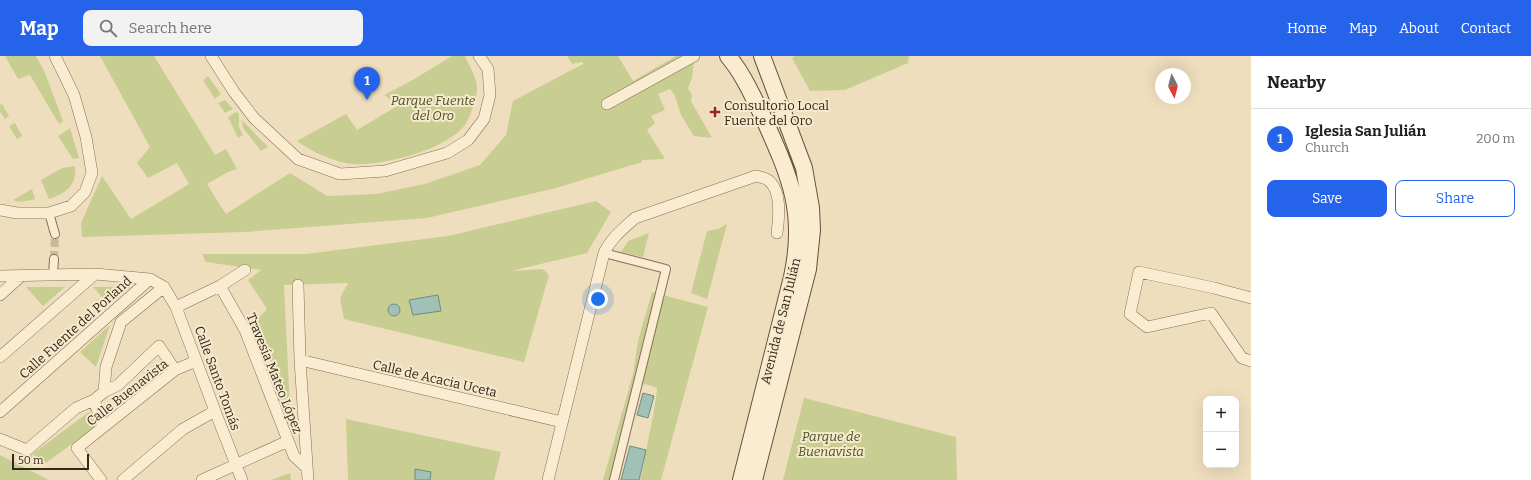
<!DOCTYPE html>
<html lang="en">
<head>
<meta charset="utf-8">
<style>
	body { margin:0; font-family:Bitter,serif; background:#f2f2f2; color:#202124 }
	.controls { position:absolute; right:12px; bottom:12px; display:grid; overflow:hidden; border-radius:8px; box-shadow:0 4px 16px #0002 }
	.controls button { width:36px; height:36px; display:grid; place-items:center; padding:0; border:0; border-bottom:1px solid #e0e0e0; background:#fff; color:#202124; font:20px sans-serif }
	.compass { position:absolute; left:1155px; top:12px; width:36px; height:36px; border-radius:50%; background:#fff; box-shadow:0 4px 16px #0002; rotate:173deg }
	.scale { position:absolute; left:12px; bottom:10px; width:77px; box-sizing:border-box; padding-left:4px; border:2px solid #36271b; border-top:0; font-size:11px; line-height:14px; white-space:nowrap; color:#36271b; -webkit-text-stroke:3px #f6e9cd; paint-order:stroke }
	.you { position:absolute; left:598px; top:243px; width:14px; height:14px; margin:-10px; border:3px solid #fff; border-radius:50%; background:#1a73e8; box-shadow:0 0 0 6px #1a73e833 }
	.badge { display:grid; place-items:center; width:26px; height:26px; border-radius:50%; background:#2563eb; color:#fff; font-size:13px; font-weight:700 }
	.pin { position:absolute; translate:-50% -33px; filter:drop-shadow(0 1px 2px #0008) }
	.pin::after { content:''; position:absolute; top:21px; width:14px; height:12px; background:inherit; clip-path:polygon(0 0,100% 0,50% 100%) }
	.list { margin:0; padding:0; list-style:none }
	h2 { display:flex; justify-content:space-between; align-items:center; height:52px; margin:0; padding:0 16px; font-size:17px }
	h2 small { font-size:13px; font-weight:400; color:#757577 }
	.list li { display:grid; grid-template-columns:26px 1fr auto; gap:12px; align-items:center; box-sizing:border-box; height:60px; padding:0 16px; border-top:1px solid #e0e0e0 }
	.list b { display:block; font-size:15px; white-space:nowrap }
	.list p { margin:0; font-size:13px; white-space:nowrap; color:#757577 }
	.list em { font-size:13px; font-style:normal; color:#757577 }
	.actions { display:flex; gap:8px; padding:12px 16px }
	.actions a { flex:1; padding:9px 0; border:1px solid #2563eb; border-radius:8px; text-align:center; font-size:14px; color:#2563eb }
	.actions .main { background:#2563eb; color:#fff }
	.icon { flex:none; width:22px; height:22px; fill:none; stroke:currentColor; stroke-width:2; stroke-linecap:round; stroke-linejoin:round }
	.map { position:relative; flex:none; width:1251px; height:424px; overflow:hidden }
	header { display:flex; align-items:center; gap:24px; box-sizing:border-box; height:56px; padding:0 20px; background:#2563eb; color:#fff }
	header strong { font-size:19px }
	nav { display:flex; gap:22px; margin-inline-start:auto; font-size:14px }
	.search { width:280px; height:36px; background:#f2f2f2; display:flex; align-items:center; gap:10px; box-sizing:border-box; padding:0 14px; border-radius:8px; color:#757577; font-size:15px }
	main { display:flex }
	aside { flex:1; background:#fff }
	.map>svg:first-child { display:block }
</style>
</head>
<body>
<header>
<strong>Map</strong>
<div class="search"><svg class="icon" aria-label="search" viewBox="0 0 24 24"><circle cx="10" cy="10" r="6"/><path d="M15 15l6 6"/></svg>Search here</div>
<nav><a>Home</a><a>Map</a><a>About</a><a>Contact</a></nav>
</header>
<main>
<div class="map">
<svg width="1251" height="424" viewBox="0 0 1251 424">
	<rect width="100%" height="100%" fill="#efdebd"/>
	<path fill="#c8cd91" d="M5,0H36L45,17L63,65L59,68L30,19L18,23Z
		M100,0H154L215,99L226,93L237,113L228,116L207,128L220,149L226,158L290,117L327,140L376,138L425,128L480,109L506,79L513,45L583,8L582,6L572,8L567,0H618L633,25L676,0H680L685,8L694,5L692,22L688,32L692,39L691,45L712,82L694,80L681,59L675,40L670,33L658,38L665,54L651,60L655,67L647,74L665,103L642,104V106L556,132L427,162L245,176L82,181L81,167L102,120L131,163L189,128L177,107L148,122L137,107L150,91Z
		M452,0H465C469,10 478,23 477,34C477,40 469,64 465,69C446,94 383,110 353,108C336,107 310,95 297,85L346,58L357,74L399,49L384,39L411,25Z
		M795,0H909L908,7L845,34L810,35L792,2Z
		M208,20L221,38L215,43L203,24Z
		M225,44L233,53L225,57L218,47Z
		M2,48L9,60L5,63L0,55V49Z
		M236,56L239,58V71L243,79L238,82L228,61Z
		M242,64L268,91L261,95L243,72Z
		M15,67L22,80L17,83L9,70Z
		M70,72L79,102L73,103L58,80Z
		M75,110C77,130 66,137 49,143L41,124L62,112Z
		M32,133L35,143C28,145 20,147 13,144Z
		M596,145L611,156L587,197L511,215L543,213L549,219L524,306L344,263L340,242L348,227L284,229L291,374L273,336L278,334L276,320L255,266L267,253L248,224L261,214L206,206L202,198H306L448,180Z
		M727,168L707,243L691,237L707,175L718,173Z
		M649,177L643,201L621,196L628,185Z
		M26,231H65L43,250Z
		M93,231H131L108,248Z
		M652,236L708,251L661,424H640L653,360L657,334V332L645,328L641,330L614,424H603L633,318L638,285Z
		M110,269L96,311L80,296Z
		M804,342L956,381L957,424H783Z
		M89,356L99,368L46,407L27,402Z
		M346,363L501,396L494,424H348Z
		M0,399L49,424H0Z
		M290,417L291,424H271Z"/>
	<path fill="#a1c0b6" stroke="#688e83" d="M438,239L441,255L413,259L409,244Z
		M388 254a6 6 0 1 1 12 0a6 6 0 1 1-12 0Z
		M643,337L654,340L648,362L637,359Z
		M630,390L646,394L639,424H621Z
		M415,413L431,416L430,424H415Z"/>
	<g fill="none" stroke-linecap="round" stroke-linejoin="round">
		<path stroke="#cab99d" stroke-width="8" stroke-dasharray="8 4" stroke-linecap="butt" d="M54,203L55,178"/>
		<g stroke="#876f56" stroke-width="10">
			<path id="pedestrian" d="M49,157L55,178
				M604,197L666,213L614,424
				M53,219L54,203"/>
		</g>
		<g stroke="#876f56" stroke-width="12">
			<path id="minor" d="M211,0L234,36L254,62L298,103L340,118L385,115L447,97L468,84L484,63L490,39L488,13L479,0
				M607,48L694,0
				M0,154L17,157H49L71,150L85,136L92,117L86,81L74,39L55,0
				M0,220L95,218L150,223L164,231L176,251L215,355L242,424
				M298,229L300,304L308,424
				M220,230L245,274L294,400L307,412
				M0,239L20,221
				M1251,242L1214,232L1139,216L1130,258L1147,271L1211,257L1242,302L1251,305
				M176,251L220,230L245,214
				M0,301L95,218
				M300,304L562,366
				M104,336L106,311L121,266L164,231
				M94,344L103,371
				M0,356L150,223
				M0,383L27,394L76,352L94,344L104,336L118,329L159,290L175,314
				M101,424L77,392L175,314L196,305
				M123,424L183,373L215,355
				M202,424L288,385
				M548,424L604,197C611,182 623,173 635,162L756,120C760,121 765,122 768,124C782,134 779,162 777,177"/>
		</g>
		<g stroke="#695039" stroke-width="18">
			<path id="secondary" d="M728,0C744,19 753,41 764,63C790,121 806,156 792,221L741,424
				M754,424L808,213L812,174L811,152L804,112L762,0"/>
		</g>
		<use href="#pedestrian" stroke="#faecd0" stroke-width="8"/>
		<use href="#minor" stroke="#faecd0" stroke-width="11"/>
		<use href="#secondary" stroke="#faecd0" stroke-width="16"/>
	</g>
	<path fill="#982428" stroke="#f6e9cd" stroke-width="1.5" d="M713 50h4v4h4v4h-4v4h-4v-4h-4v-4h4z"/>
	<g text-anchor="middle" stroke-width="4" stroke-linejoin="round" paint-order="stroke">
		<g font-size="13" font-style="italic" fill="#485321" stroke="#f6e9cd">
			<text x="433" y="49">Parque Fuente<tspan x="433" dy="15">del Oro</tspan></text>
			<text x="831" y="385">Parque de<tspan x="831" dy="15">Buenavista</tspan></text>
		</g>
		<g font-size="13" fill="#36271b" stroke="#f6e9cd" text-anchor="start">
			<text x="724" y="54">Consultorio Local<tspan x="724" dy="15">Fuente del Oro</tspan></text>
		</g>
		<g font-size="13" fill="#36271b" stroke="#f6e9cd">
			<text transform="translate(780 265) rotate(-76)" y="5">Avenida de San Julián</text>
			<text transform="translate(75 271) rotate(-42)" y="5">Calle Fuente del Porland</text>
			<text transform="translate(275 317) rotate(68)" y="5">Travesía Mateo López</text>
			<text transform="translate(218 322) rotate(70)" y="5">Calle Santo Tomás</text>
			<text transform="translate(435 322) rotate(13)" y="5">Calle de Acacia Uceta</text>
			<text transform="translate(127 336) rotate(-38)" y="5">Calle Buenavista</text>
		</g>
	</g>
</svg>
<div class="controls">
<button>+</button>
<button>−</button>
</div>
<svg class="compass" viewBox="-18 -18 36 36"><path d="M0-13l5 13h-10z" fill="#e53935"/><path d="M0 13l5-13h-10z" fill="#757577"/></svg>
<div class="scale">50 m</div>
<div class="you"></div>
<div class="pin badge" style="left:367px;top:44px">1</div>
</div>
<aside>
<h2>Nearby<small></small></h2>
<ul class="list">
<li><span class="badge">1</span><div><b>Iglesia San Julián</b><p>Church</p></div><em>200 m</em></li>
</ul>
<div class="actions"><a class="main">Save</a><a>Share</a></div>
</aside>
</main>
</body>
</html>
